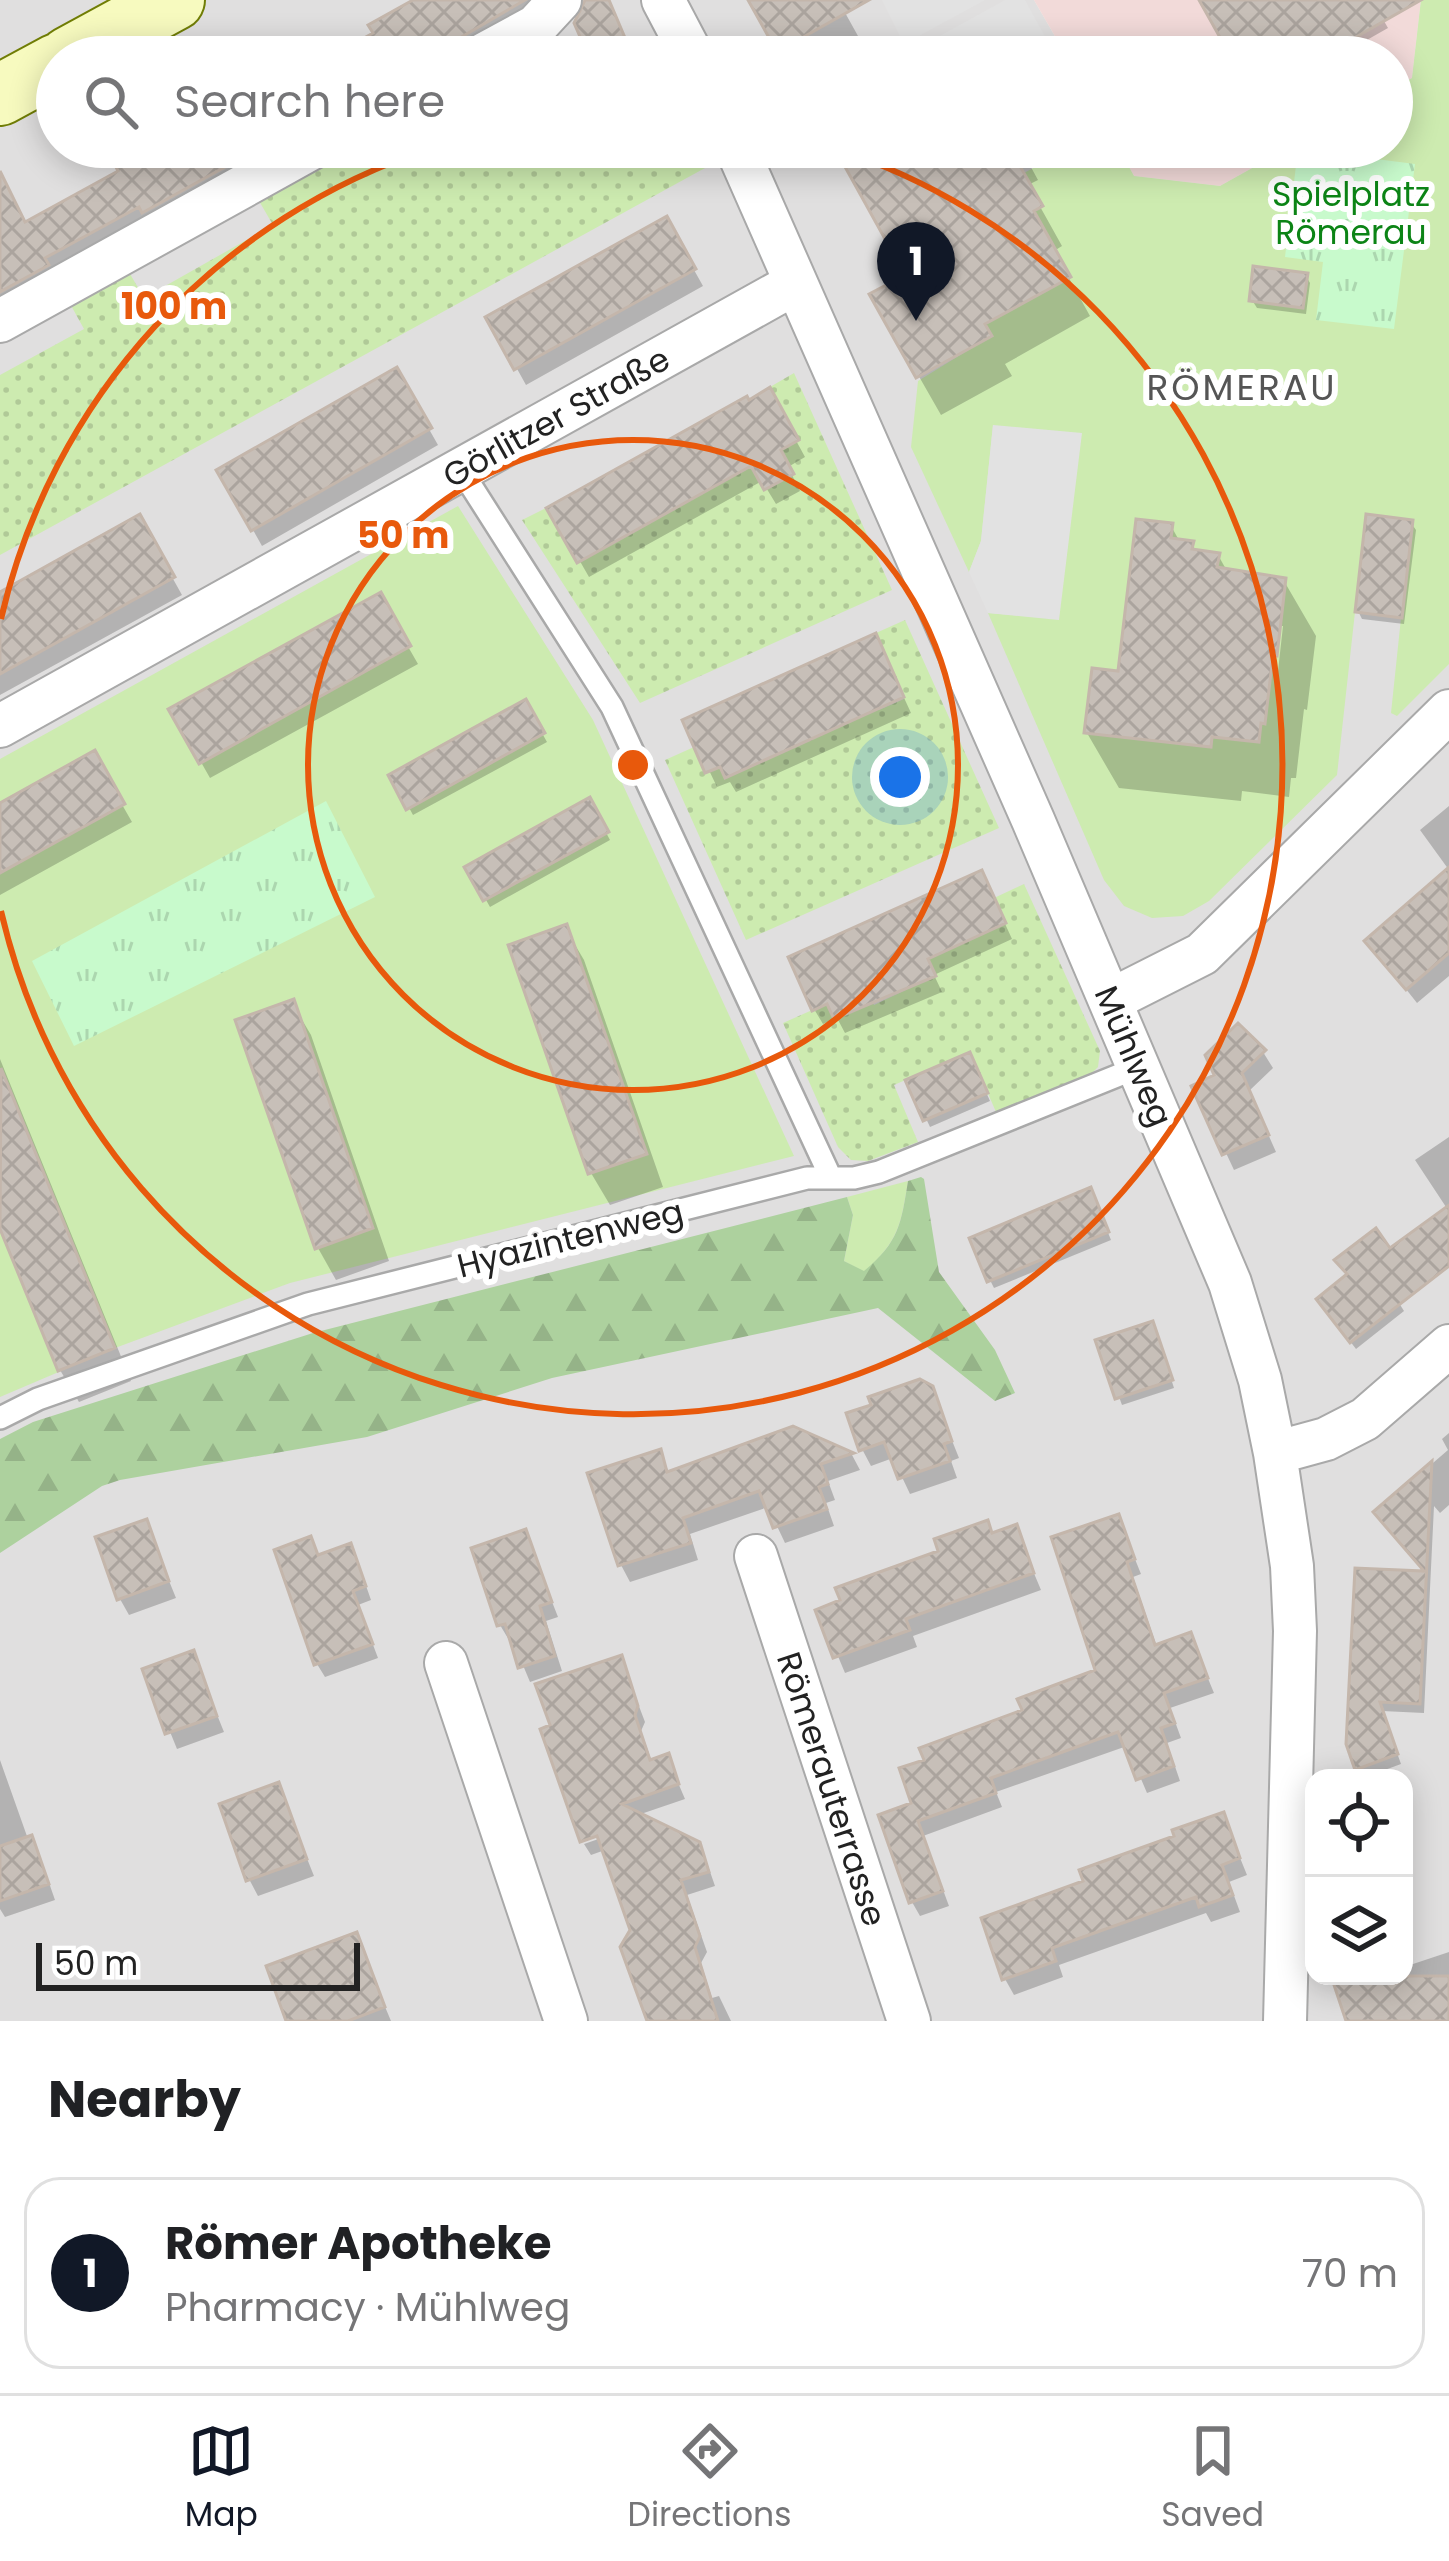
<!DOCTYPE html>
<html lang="en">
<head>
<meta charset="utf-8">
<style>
	body { margin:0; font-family:Poppins,sans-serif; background:#f2f2f2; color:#202124 }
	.controls { position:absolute; right:36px; bottom:36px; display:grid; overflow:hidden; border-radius:24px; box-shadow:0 6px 30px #0003 }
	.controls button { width:108px; height:108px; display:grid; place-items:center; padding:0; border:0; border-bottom:3px solid #e0e0e0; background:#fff; color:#202124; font:60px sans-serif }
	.scale { position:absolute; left:36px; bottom:30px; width:324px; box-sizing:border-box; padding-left:12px; border:6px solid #222; border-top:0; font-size:33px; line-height:42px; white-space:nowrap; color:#222; -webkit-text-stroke:9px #fff; paint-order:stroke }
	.you { position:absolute; left:900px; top:777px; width:42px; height:42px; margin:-30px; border:9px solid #fff; border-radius:50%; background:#1a73e8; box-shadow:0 0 0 18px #1a73e833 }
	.badge { display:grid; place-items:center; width:78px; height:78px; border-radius:50%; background:#111827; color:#fff; font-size:39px; font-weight:700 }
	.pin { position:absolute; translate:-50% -99px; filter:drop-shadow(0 3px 6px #0008) }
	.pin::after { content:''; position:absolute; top:63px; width:42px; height:36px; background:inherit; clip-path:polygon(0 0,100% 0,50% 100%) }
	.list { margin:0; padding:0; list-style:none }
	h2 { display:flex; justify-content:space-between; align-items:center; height:156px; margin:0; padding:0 48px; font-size:51px }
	h2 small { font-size:39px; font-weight:400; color:#757577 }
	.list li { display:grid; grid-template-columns:78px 1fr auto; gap:36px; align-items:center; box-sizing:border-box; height:192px; margin:0 24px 24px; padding:0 24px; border:3px solid #e0e0e0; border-radius:36px }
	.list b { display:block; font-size:45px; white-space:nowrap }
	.list p { margin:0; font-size:39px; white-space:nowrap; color:#757577 }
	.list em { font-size:39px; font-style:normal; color:#757577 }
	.icon { flex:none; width:66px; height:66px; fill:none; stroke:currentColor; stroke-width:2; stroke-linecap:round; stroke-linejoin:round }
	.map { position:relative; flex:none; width:1449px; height:2021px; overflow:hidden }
	.search { position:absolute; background:#fff; box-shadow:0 6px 30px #0003; left:36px; right:36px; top:36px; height:132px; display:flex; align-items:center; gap:30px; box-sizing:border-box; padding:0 42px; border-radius:66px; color:#757577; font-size:45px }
	.sheet { height:372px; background:#fff }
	nav { display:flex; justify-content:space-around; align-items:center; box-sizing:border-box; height:168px; border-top:3px solid #e0e0e0; background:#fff; font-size:33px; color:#757577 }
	nav a { display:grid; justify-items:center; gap:6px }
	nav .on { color:#111827 }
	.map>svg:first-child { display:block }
</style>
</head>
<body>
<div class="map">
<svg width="1449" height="2021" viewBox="0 0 1449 2021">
	<defs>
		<pattern id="forest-firs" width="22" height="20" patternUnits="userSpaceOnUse" patternTransform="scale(3)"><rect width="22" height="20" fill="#add19e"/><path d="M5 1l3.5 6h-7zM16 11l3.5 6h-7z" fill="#95b388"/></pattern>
		<pattern id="park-tufts" width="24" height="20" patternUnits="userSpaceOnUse" patternTransform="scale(3)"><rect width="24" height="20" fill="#c8facc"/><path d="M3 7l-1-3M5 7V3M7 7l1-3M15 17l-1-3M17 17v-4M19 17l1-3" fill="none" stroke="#acd6af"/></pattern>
		<pattern id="garden-dots" width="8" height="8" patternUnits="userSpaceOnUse" patternTransform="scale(3)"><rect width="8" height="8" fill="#cdebb0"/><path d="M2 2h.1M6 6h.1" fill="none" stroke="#b0c997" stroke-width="1.8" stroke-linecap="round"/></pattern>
		<pattern id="building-cross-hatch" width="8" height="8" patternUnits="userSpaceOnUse" patternTransform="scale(3)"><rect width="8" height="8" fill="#c7bfb8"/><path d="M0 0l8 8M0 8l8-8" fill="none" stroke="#aba49e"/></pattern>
	</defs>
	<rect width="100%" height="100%" fill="#f2efe9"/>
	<path fill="#e0dfdf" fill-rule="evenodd" d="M0,0H1034L1067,57H57V147H1118L1134,176L1220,186L1290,147H1392V90L1412,78L1421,0H1449V2021H0ZM1314,1778H1404V1976H1314Z"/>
	<path fill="#f2dad9" d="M1034,0H1421L1412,78L1392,90V57H1067Z
		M1118,147H1290L1220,186L1134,176Z"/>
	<path fill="#cdebb0" d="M1421,0H1449V664L1397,716L1391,713L1401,618L1355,612L1337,775L1209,901L1183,916L1152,918L1124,906L1104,880L988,613L1059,619L993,425L981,541L969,572L911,447L918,381L991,336L984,322L1070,277L1030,214L1042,206L1024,173L1072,147H1118L1134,176L1220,186L1290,147H1392V90L1412,78Z
		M458,506L593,720L794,1156L290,1283L115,1348L0,1397V759Z
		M908,1181C901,1224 899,1241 864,1272L844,1261L853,1215L847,1197Z"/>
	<path fill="url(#forest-firs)" d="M921,1177L924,1179L939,1272L995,1350L1015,1393L995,1401L878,1308L552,1378L367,1437L120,1480L102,1486L0,1553V1439L33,1422L313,1333L847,1197L853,1215L844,1261L864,1271C899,1242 901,1224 908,1181Z"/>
	<path fill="url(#park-tufts)" d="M1298,149L1415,164L1394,329L1316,320L1323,262L1285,257Z
		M326,801L375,897L74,1046L32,961Z"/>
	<path fill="url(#garden-dots)" d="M339,147H389L395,157L413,147H696L705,168L0,555V375L84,329L68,300L126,267L144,298L273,225L255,194Z
		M794,373L892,590L640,703L522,520L546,508L577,562L751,466L764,489L793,473L781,450L798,439L770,387Z
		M905,620L999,828L746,940L665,760L694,747L720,767L726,778L750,767L745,756L758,750L764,761L788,750L799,732L804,743L826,733L822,722L873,698L879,710L904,699L876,633Z
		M1024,884L1100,1051L1098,1067L1087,1078L996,1112L970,1052L894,1085L918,1142L868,1161L851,1160L838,1147L783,1023L864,987L874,1005L935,976L928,958L1005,924L994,898Z"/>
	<path fill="#e2e2e2" d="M882,0H985L904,44Z
		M1005,0H1025L1056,57H902Z
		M993,425L1082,433L1059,620L988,613L969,572L981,541Z"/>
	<path fill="#0003" fill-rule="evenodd" d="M420,0H546L460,57H336L377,34Z
		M749,0H838L858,36L821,57H783Z
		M1203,0H1372L1388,28L1337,57H1210L1229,46Z
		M149,147H294L0,310V232L24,226L122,172Z
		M837,147H1020L1038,180L1028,185L1062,246L1054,251L1090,316L1005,364L1012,376L941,415L873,296L909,276Z
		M666,220L703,286L526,385L489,318Z
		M1306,276L1310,283L1306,314L1257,308L1252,300Z
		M396,371L438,445L262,546L220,471Z
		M769,391L805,457L788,467L800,491L776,504L762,481L589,577L550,509Z
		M139,518L182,595L0,695V595Z
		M1411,523L1416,530L1404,624L1362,619L1358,611Z
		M1171,526L1180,542L1192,544L1197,553L1218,555L1227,571L1284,581L1316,636L1307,710L1304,709L1296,778H1291L1289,797L1242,791L1241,801L1119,788L1087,733L1121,674ZM1277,626H1283L1278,671L1272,670Z
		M379,596L418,664L210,778L172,711Z
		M883,652L911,713L736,792L730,782L717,787L686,722Z
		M525,703L547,742L413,815L392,776Z
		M93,754L132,822L0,895V806Z
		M589,801L610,840L490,907L468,868Z
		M1449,806V870L1420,830Z
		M1449,871V976L1417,1003L1368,941Z
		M989,889L1012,939L934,975L942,992L845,1033L837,1018L823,1024L814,1009Z
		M565,928L584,960L663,1187L610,1205L591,1173L512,947Z
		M292,1003L311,1035L389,1261L336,1280L318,1248Z
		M1263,1052L1273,1068L1249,1091L1276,1152L1234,1170L1195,1087Z
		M0,1059L131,1381L79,1402L60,1370L0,1222Z
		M973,1063L990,1101L930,1127L909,1082Z
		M1449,1137V1267L1399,1303L1404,1311L1356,1349L1324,1307L1448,1210L1415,1160Z
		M1094,1198L1111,1240L994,1288L990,1280Z
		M1156,1332L1174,1388L1122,1405L1099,1342Z
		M931,1388L959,1458L951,1461L957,1478L910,1494L893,1458L871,1466L862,1449Z
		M793,1429L852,1455L860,1470L828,1481L835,1500L826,1503L834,1526L785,1543L768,1507L690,1534L698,1560L630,1582L621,1565L591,1475L659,1452L670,1474Z
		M1449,1433V1505L1440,1513L1434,1506L1424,1713L1382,1711L1401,1764L1363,1778L1358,1769L1357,1572L1427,1574L1376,1512L1448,1450L1442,1439Z
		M1118,1517L1141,1574L1133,1577L1157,1647L1190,1635L1214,1693L1170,1708L1181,1738L1167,1743L1180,1781L1147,1793L1127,1746L996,1792L1002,1807L923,1836L949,1906L920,1916L912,1902L915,1805L1025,1712L1099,1672Z
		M145,1522L176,1598L129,1615L120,1599Z
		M1015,1528L1041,1590L913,1636L917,1647L845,1673L819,1611Z
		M525,1533L558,1617L546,1621L562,1671L530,1682L512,1639L509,1640L500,1625Z
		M310,1540L319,1558L350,1547L357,1560L371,1600L358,1605L378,1658L325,1677L317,1664Z
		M192,1653L224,1732L177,1749L145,1670Z
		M621,1659L645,1722L641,1731L652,1762L667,1757L685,1799L638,1815L698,1845L706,1860L715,1886L687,1895L707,1952L701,1963L712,1998L719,1996L731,2021H650L633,1930L605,1850L591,1855L584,1844L613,1834L554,1727Z
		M0,1760L28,1839L39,1854L55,1900L5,1917L0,1909Z
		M278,1786L314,1876L258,1896L249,1879Z
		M1223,1816L1247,1875L1229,1882L1240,1912L1211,1922L1206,1913L1059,1965L1063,1977L1014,1995L1005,1979L1087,1883Z
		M355,1935L391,2021H289Z
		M1449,1952V2021H1349L1359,1976H1404V1967Z"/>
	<path fill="url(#building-cross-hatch)" stroke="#c4b6ab" stroke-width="3" d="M413,0H525L427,57H330L373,33L368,25Z
		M585,0H609L628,45L623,47L628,57H589L574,23Z
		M748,0H869L777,52Z
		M1199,0H1421L1321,57H1231Z
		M143,147H261L142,213L139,207L45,258L49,265L0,292V171L25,222L118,171L114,163Z
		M834,147H1009L1043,206L1034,211L1071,277L985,324L992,336L916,378L869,294L905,275Z
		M667,216L696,269L514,370L485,317Z
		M1253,266L1308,273L1303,308L1249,301Z
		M397,367L432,428L251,531L216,470Z
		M770,387L799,440L781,450L794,474L764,490L751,466L577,563L546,508L747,396L749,400Z
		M140,514L175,577L0,674V592Z
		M1366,514L1413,520L1402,618L1355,612Z
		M1136,519L1173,523L1171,538L1194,541L1192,549L1220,553L1217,567L1286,578L1277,656L1273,655L1265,724L1261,723L1259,742L1212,737L1211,747L1084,733L1092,668L1118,671Z
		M381,592L411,646L199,764L168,709Z
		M876,633L904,697L725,778L720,767L705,773L682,720Z
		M526,699L545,733L406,810L388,775Z
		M95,750L125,804L0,873V803Z
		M590,797L609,832L483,901L464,867Z
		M1449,867V953L1406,990L1364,941Z
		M982,870L1006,923L928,959L936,976L834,1019L827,1004L812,1011L788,957Z
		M567,924L647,1154L588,1174L508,945Z
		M294,999L373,1228L315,1249L235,1020Z
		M1238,1023L1266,1050L1242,1073L1269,1135L1222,1155L1191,1086L1214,1075L1205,1055Z
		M970,1052L988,1093L923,1121L905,1080Z
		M1,1068L115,1348L58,1371L0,1229Z
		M1091,1187L1109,1232L987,1282L969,1238Z
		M1449,1205V1266L1350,1343L1316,1299L1347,1274L1334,1260L1376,1228L1390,1248Z
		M1153,1321L1173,1380L1115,1399L1095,1340Z
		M920,1379L933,1386L952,1441L944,1444L950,1461L898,1479L884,1442L859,1451L846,1413L871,1405L868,1397Z
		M793,1426L854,1453L821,1464L828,1484L819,1487L827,1509L773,1528L759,1491L683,1518L691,1543L618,1566L587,1473L661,1449L667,1472Z
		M1432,1461L1420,1704L1380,1702L1398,1754L1355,1770L1346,1744L1355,1568L1424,1571L1373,1512Z
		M1119,1514L1135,1559L1127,1562L1155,1645L1191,1632L1208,1678L1164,1693L1175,1723L1161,1728L1174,1766L1136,1780L1118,1732L991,1778L996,1793L918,1821L943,1891L909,1903L878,1815L911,1803L899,1768L924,1760L919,1748L1022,1710L1017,1699L1095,1670L1051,1537Z
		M147,1519L169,1581L117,1600L95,1537Z
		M988,1520L992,1533L1017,1524L1034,1573L906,1619L910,1630L833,1658L815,1610L840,1600L835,1588L938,1551L934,1539Z
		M526,1529L552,1602L540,1606L555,1656L518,1668L505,1624L497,1626L471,1548Z
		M311,1536L318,1555L351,1543L366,1586L353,1591L373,1644L314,1665L274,1550Z
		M194,1650L217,1716L165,1734L142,1669Z
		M622,1655L638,1706L635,1715L650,1760L669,1753L679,1784L622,1804L700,1842L709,1872L681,1880L700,1936L695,1947L718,2021H647L620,1947L630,1930L597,1836L580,1842L540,1729L550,1725L535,1684Z
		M279,1782L307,1859L246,1881L219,1804Z
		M1224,1812L1240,1858L1222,1865L1233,1895L1199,1907L1196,1897L1052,1948L1056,1961L1002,1980L981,1918L1083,1881L1079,1870L1174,1836L1172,1830Z
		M32,1835L49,1884L0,1901V1846Z
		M357,1932L385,2007L348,2021H286L266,1966Z
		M1331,1976H1449V2021H1346Z"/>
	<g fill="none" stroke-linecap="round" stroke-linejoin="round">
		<g stroke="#a9a9a9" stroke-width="26">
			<path id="service" d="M461,470L612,707L830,1176
				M0,1418L38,1399L308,1304L807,1178H854L879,1172L1139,1067"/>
		</g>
		<g stroke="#a9a9a9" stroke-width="46">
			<path id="minor" d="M663,0L693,57
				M479,57L536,26L560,0
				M736,147L1033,820L1230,1283L1260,1380L1275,1453L1292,1566L1295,1631L1285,2021
				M0,321L314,147
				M0,726L796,283
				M1111,1000L1202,954L1449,711
				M1275,1453L1326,1439L1365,1419L1449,1346
				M756,1556L909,2021
				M446,1663L566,2021"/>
		</g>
		<g stroke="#707d05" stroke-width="64">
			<path id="secondary" d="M69,57L174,0
				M0,95L57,64"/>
		</g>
		<use href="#service" stroke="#fff" stroke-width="21"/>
		<use href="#minor" stroke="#fff" stroke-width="42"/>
		<use href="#secondary" stroke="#f7fabf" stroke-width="60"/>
	</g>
	<g fill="none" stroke="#e8590c" stroke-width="6">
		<circle cx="633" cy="765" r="325"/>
		<path d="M1 619A649 649 0 0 1 432 148M834 148A649 649 0 1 1 1 911"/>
	</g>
	<g text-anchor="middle" stroke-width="12" stroke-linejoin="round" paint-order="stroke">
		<g font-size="33" fill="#0c8416" stroke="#fff">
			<text x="1351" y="206">Spielplatz<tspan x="1351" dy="38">Römerau</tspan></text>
		</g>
		<g font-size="33" fill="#222" stroke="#fff">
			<text transform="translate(556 417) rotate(-29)" y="12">Görlitzer Straße</text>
			<text transform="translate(1134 1056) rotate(67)" y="12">Mühlweg</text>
			<text transform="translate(570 1238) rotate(-14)" y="12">Hyazintenweg</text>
			<text transform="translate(832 1789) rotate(72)" y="12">Römerauterrasse</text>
		</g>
		<g font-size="36" letter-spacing="3" fill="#555" stroke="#fff">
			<text x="1242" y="400">RÖMERAU</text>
		</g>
	</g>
	<circle cx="633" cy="765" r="18" fill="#e8590c" stroke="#fff" stroke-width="6"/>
	<g font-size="36" text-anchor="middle" font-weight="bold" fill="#e8590c" stroke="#fff" stroke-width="12" stroke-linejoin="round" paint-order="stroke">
		<text x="174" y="319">100 m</text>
		<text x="403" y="548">50 m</text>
	</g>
</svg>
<div class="controls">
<button><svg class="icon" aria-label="locate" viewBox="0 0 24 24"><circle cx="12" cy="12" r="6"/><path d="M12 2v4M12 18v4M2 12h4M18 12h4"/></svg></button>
<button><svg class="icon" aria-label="layers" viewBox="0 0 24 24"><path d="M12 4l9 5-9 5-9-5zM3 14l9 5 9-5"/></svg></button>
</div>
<div class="scale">50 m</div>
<div class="you"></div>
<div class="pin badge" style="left:916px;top:321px">1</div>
<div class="search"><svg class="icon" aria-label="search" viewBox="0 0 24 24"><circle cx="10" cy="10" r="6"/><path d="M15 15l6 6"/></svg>Search here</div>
</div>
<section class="sheet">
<h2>Nearby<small></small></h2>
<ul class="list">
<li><span class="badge">1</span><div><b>Römer Apotheke</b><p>Pharmacy · Mühlweg</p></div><em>70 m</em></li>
</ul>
</section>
<nav>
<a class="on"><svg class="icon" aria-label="map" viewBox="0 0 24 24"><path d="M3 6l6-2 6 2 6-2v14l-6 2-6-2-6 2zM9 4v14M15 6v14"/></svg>Map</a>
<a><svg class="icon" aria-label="directions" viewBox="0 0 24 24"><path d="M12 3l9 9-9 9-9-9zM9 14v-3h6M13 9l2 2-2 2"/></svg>Directions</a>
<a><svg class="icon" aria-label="saved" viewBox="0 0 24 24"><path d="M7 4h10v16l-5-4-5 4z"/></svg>Saved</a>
</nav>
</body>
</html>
